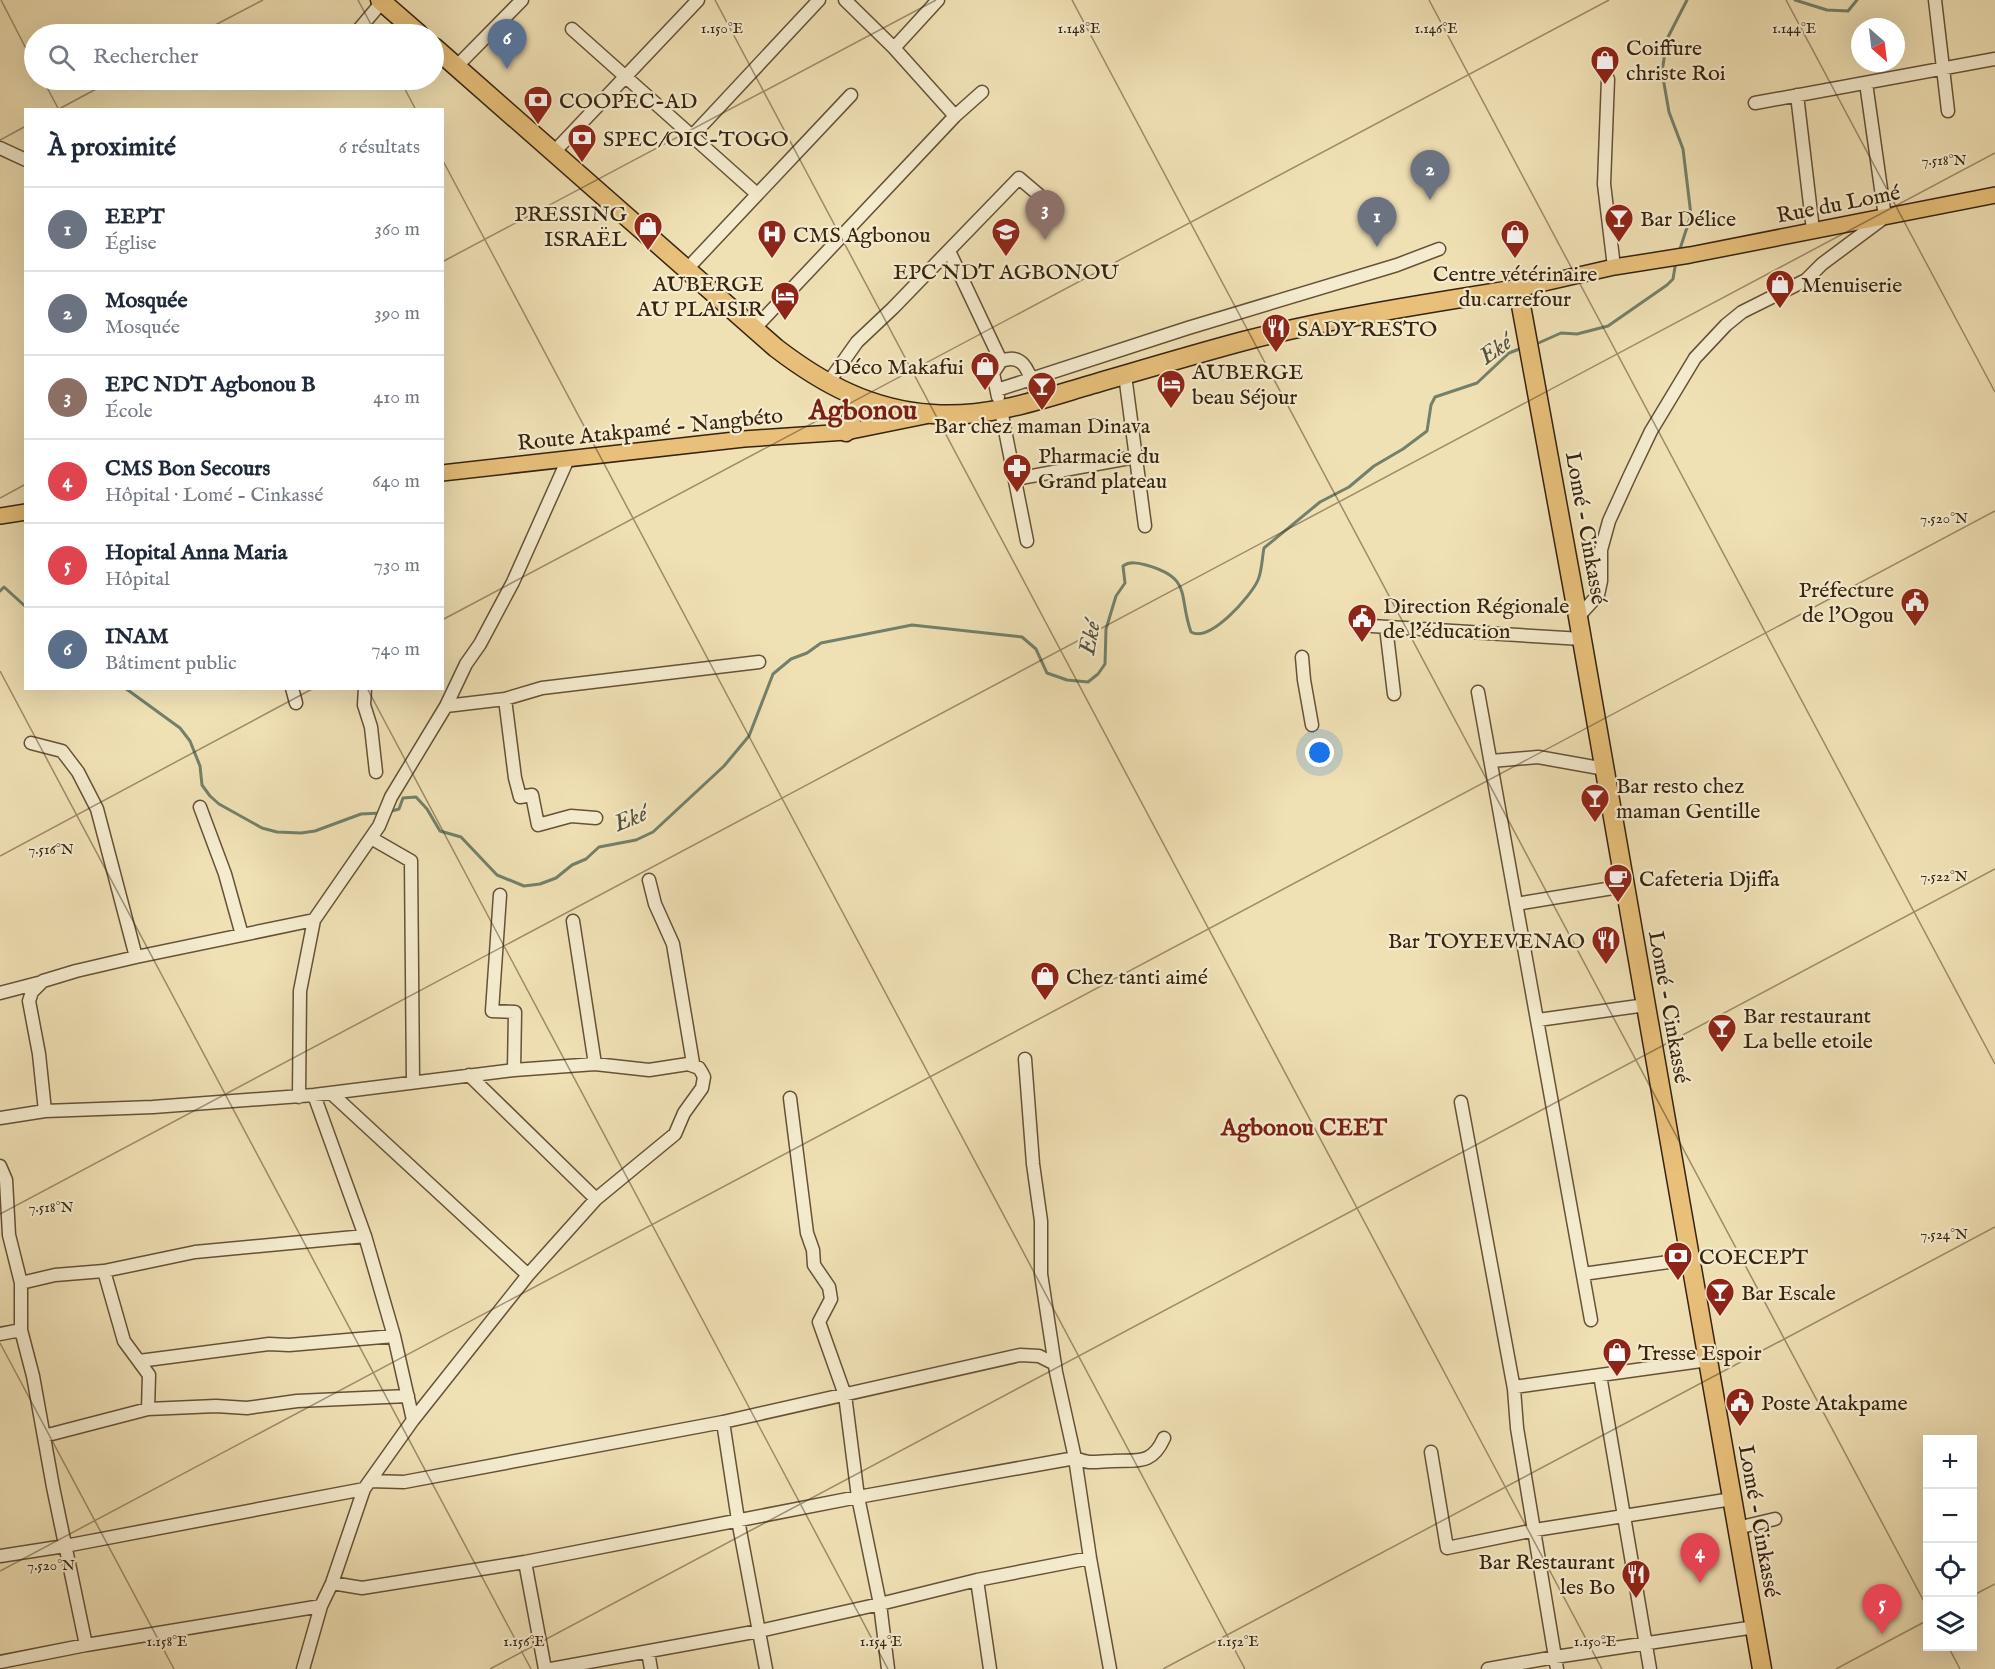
<!DOCTYPE html>
<html lang="fr">
<head>
<meta charset="utf-8">
<style>
	body { margin:0; font-family:"IM FELL English",serif; background:#f2f2f3; color:#1f2937 }
	.controls { position:absolute; right:18px; bottom:18px; display:grid; overflow:hidden; border-radius:0px; box-shadow:0 6px 24px #0002 }
	.controls button { width:54px; height:54px; display:grid; place-items:center; padding:0; border:0; border-bottom:2px solid #e0e1e3; background:#fff; color:#1f2937; font:30px sans-serif }
	.compass { position:absolute; left:1851px; top:18px; width:54px; height:54px; border-radius:50%; background:#fff; box-shadow:0 6px 24px #0002; rotate:152deg }
	.you { position:absolute; left:1320px; top:753px; width:21px; height:21px; margin:-15px; border:4px solid #fff; border-radius:50%; background:#1a73e8; box-shadow:0 0 0 9px #1a73e833 }
	.badge { display:grid; place-items:center; width:39px; height:39px; border-radius:50%; background:#0f766e; color:#fff; font-size:20px; font-weight:700 }
	.pin { position:absolute; translate:-50% -50px; filter:drop-shadow(0 2px 3px #0008) }
	.pin::after { content:''; position:absolute; top:32px; width:21px; height:18px; background:inherit; clip-path:polygon(0 0,100% 0,50% 100%) }
	.list { margin:0; padding:0; list-style:none }
	h2 { display:flex; justify-content:space-between; align-items:center; height:78px; margin:0; padding:0 24px; font-size:26px }
	h2 small { font-size:20px; font-weight:400; color:#747a83 }
	.list li { display:grid; grid-template-columns:39px 1fr auto; gap:18px; align-items:center; box-sizing:border-box; height:84px; padding:0 24px; border-top:2px solid #e0e1e3 }
	.list b { display:block; font-size:22px; white-space:nowrap }
	.list p { margin:0; font-size:20px; white-space:nowrap; color:#747a83 }
	.list em { font-size:20px; font-style:normal; color:#747a83 }
	.icon { flex:none; width:33px; height:33px; fill:none; stroke:currentColor; stroke-width:2; stroke-linecap:round; stroke-linejoin:round }
	.map { position:relative; flex:none; width:1995px; height:1669px; overflow:hidden }
	.search { position:absolute; background:#fff; box-shadow:0 6px 24px #0002; left:24px; top:24px; width:420px; height:66px; display:flex; align-items:center; gap:15px; box-sizing:border-box; padding:0 21px; border-radius:33px; color:#747a83; font-size:22px }
	.panel { position:absolute; background:#fff; box-shadow:0 6px 24px #0002; left:24px; top:108px; width:420px; height:582px; border-radius:0px }
	.map>svg:first-child { display:block }
</style>
</head>
<body>
<div class="map">
<svg width="1995" height="1669" viewBox="0 0 1995 1669">
	<rect width="100%" height="100%" fill="#f0e1b5"/>
	<filter id="stains"><feTurbulence type="fractalNoise" baseFrequency=".00333" numOctaves="4"/><feColorMatrix values="0 0 0 0 .2 0 0 0 0 .09 0 0 0 0 .02 0 0 0 .5 -.17"/></filter>
	<radialGradient id="worn" r=".72"><stop offset=".6" stop-color="#630" stop-opacity="0"/><stop offset="1" stop-color="#630" stop-opacity=".3"/></radialGradient>
	<g fill="none" stroke-linecap="round" stroke-linejoin="round">
		<path stroke="#73806b" stroke-width="3" d="M1795,0L1827,10L1848,11L1857,0
			M1679,252L1691,215L1683,149L1669,112L1662,72L1667,39L1687,0
			M1534,345L1561,333L1577,334L1608,326L1667,285L1673,279L1676,261
			M0,591L4,587L26,607
			M125,688L180,728L190,741L200,766L202,785L210,796L219,804L262,828L277,832L301,833L315,831L361,814L381,813
			M388,812L399,809L403,798L416,797L427,809L440,831L461,837L497,875L524,886L540,884L556,878L572,865L586,859L599,847L636,840L653,832L724,766L749,736L773,674L791,659L807,653L821,643L912,625L1022,637L1036,649L1047,673L1067,680L1088,682L1098,674L1105,664L1106,629L1116,596L1125,583L1123,566C1130,561 1138,563 1146,565C1193,578 1178,596 1191,632C1210,643 1251,596 1258,580C1262,571 1262,558 1264,548L1320,502L1349,487L1374,466L1403,449L1427,431L1431,405L1435,397L1477,383L1509,353L1522,348"/>
		<g stroke="#655238" stroke-width="15">
			<path id="minor" d="M845,0L894,48L955,116
				M1935,0L1948,111
				M572,29L757,194
				M355,34L382,2
				M894,48L938,0
				M456,67L522,0
				M1608,79L1604,184L1614,267
				M1797,95L1813,230
				M1755,103L1995,59
				M692,136L819,0
				M0,148L26,160
				M553,153L698,0
				M949,251L1001,361L993,373L998,397
				M687,269L851,95
				M754,329L955,116L982,92
				M1001,361C1026,351 1030,377 1037,395
				M1125,375L1145,526
				M828,383L857,342L893,308L1019,178L1039,195L1047,207
				M997,390L1188,328L1397,265L1439,249
				M1001,410L1027,541
				M1015,479L1135,457
				M1578,617L1598,595L1601,581V550L1609,521L1630,475L1651,431L1695,358L1726,325L1742,312L1806,280L1822,264L1885,217L1866,83
				M1372,626L1582,639
				M1386,627L1394,694
				M1302,657L1304,680L1312,725
				M292,688L296,703
				M365,688L364,705L371,727L376,772
				M1478,692L1591,1320
				M505,699L515,778L520,797L532,795L538,825L571,816L596,818
				M446,706L505,699L542,688L759,662
				M31,743L62,751L78,772L97,809L136,957
				M1491,761L1538,757L1605,769
				M200,807L225,874L242,935
				M371,838L411,861L413,1082
				M649,880L655,904L673,944L693,1063
				M500,895L492,1011L515,1012L514,1070
				M1516,904L1625,886
				M573,921L595,1064
				M0,993L42,982
				M1538,1020L1646,1005
				M1025,1059L1033,1164L1041,1221V1274L1056,1372L1075,1458L1090,1558L1110,1669
				M469,1075L596,1199
				M331,1093L528,1275
				M314,1095L365,1236L394,1336L413,1420
				M299,1097L300,991L314,920L379,826L391,797L446,706L466,664L480,644L513,582L568,459
				M790,1098L807,1233L813,1250L814,1265L829,1287L831,1299L819,1322L845,1395L858,1497L880,1604L888,1669
				M1461,1102L1514,1389L1517,1428L1557,1669
				M45,1111L39,1054L29,1001L32,992L43,981L76,971L136,957L314,920
				M0,1118L45,1111L153,1107L314,1095L514,1070L595,1064L649,1070L688,1064L699,1068L702,1073L704,1077L702,1088L684,1113L675,1134L596,1199L528,1275L413,1420L364,1489L332,1583L321,1606L303,1669
				M0,1166L6,1180L9,1235L21,1283L55,1275L104,1271L195,1252L365,1236
				M104,1271L124,1341L149,1375L148,1409
				M1583,1274L1690,1259
				M21,1283V1330L33,1376L53,1487L86,1645
				M0,1334L21,1330
				M139,1361L269,1344L289,1345L394,1336
				M1600,1375L1650,1669
				M1514,1387L1708,1360
				M723,1422L738,1520L766,1669
				M44,1436L148,1409L216,1406L247,1408L297,1401L408,1396
				M1431,1452L1447,1548L1535,1530L1732,1499
				M370,1481L404,1482L723,1422L1020,1355L1039,1356L1055,1364
				M1737,1528L1775,1519
				M0,1556L65,1546L364,1489
				M525,1562L545,1669
				M977,1580L990,1669
				M332,1583L362,1588L525,1562L858,1497L1075,1458C1092,1465 1095,1461 1113,1461C1138,1460 1152,1465 1164,1438
				M648,1652L651,1669
				M0,1662L86,1645L321,1606
				M551,1669L759,1631L880,1604L977,1580L1090,1558
				M1488,1669L1555,1657L1755,1627"/>
		</g>
		<g stroke="#37230f" stroke-width="18">
			<path id="major" d="M1518,289L1614,267L1690,255L1995,195
				M442,473L744,439L846,432L925,416
				M0,516L26,512"/>
		</g>
		<g stroke="#37230f" stroke-width="21">
			<path id="highway" d="M380,0L419,34
				M434,47L776,348C823,384 871,410 932,414C986,418 1033,402 1083,387C1135,372 1188,356 1240,342C1331,318 1425,304 1518,289L1578,617L1762,1669
				M846,432L852,417L851,396"/>
		</g>
		<use href="#minor" stroke="#f5eccf" stroke-width="12"/>
		<use href="#major" stroke="#e8c07a" stroke-width="15"/>
		<use href="#highway" stroke="#e8c07a" stroke-width="18"/>
	</g>
	<path fill="none" stroke="#37230f" stroke-width="1.5" stroke-opacity="0.45" d="M1,0L34,64M358,0L376,34M715,0L1602,1669M1072,0L1928,1609M1429,0L1995,1064M1786,0L1995,392M198,34L263,0M43,80L59,110M400,80L416,110M57,110L113,80M0,140L26,126M442,159L1245,1669M442,262L936,0M0,498L26,484M442,620L1609,0M0,671L531,1669M367,688L888,1669M0,856L314,688M0,1214L1995,153M0,1343L174,1669M0,1571L1995,511M1972,1596L1995,1584M1948,1646L1960,1669M490,1669L1995,869M1163,1669L1995,1227M1836,1669L1928,1620"/>
	<defs>
		<g id="shop-pin" transform="scale(1.5)"><path d="M0 17L-7.5 6A9.5 9.5 0 1 1 7.5 6Z" fill="#8f2418" stroke="#f5eccf"/><path d="M-5-2.5h2.3a2.7 3.5 0 0 1 5.4 0H5L5.5 6h-11ZM-1.5-2.5h3a1.5 2.3 0 0 0-3 0Z" fill="#fff"/></g>
		<g id="bank-pin" transform="scale(1.5)"><path d="M0 17L-7.5 6A9.5 9.5 0 1 1 7.5 6Z" fill="#8f2418" stroke="#f5eccf"/><path d="M-6-4H6V4H-6ZM0-2.3a2.3 2.3 0 1 0 0 4.6a2.3 2.3 0 1 0 0-4.6Z" fill="#fff"/></g>
		<g id="bar-pin" transform="scale(1.5)"><path d="M0 17L-7.5 6A9.5 9.5 0 1 1 7.5 6Z" fill="#8f2418" stroke="#f5eccf"/><path d="M-6-5H6L.8 .8V4.5H3.5V6h-7V4.5H-.8V.8Z" fill="#fff"/></g>
		<g id="school-pin" transform="scale(1.5)"><path d="M0 17L-7.5 6A9.5 9.5 0 1 1 7.5 6Z" fill="#8f2418" stroke="#f5eccf"/><path d="M0-5L7-2L0 1L-7-2ZM-4 1L0 2.5L4 1V4Q0 6-4 4Z" fill="#fff"/></g>
		<g id="hospital-pin" transform="scale(1.5)"><path d="M0 17L-7.5 6A9.5 9.5 0 1 1 7.5 6Z" fill="#8f2418" stroke="#f5eccf"/><path d="M-5-5h3v3.5h4V-5h3V5h-3V1.5h-4V5h-3Z" fill="#fff"/></g>
		<g id="hotel-pin" transform="scale(1.5)"><path d="M0 17L-7.5 6A9.5 9.5 0 1 1 7.5 6Z" fill="#8f2418" stroke="#f5eccf"/><path d="M-6-4.5h1.5V1H6V5H4.5V3h-9V5H-6ZM-4 0a1.8 1.8 0 1 1 3.6 0ZM.5 0V-2.5h3Q6-2.5 6 0Z" fill="#fff"/></g>
		<g id="restaurant-pin" transform="scale(1.5)"><path d="M0 17L-7.5 6A9.5 9.5 0 1 1 7.5 6Z" fill="#8f2418" stroke="#f5eccf"/><path d="M-5-6h1v4h1v-4h1v4h1v-4h1v5L-1.5 .5V6h-2V.5L-5-1ZM5-6V6H3V1.5H1.5Q1.5-4 5-6Z" fill="#fff"/></g>
		<g id="pharmacy-pin" transform="scale(1.5)"><path d="M0 17L-7.5 6A9.5 9.5 0 1 1 7.5 6Z" fill="#8f2418" stroke="#f5eccf"/><path d="M-2-6h4v4h4v4h-4v4h-4v-4h-4v-4h4Z" fill="#fff"/></g>
		<g id="civic-pin" transform="scale(1.5)"><path d="M0 17L-7.5 6A9.5 9.5 0 1 1 7.5 6Z" fill="#8f2418" stroke="#f5eccf"/><path d="M-.6-6.5H3V-4.5H.6V-3L4-1V1h2V6H-6V1h2V-1L-.6-3ZM-1.2 2.5V6h2.4V2.5Z" fill="#fff"/></g>
		<g id="cafe-pin" transform="scale(1.5)"><path d="M0 17L-7.5 6A9.5 9.5 0 1 1 7.5 6Z" fill="#8f2418" stroke="#f5eccf"/><path d="M-5.5-4.5H6V0H3Q3 3.5 0 3.5H-2.5Q-5.5 3.5-5.5 0ZM3-3.2v2h1.7v-2ZM-6 4.5H4V6H-6Z" fill="#fff"/></g>
	</defs>
	<g fill-rule="evenodd">
		<use href="#shop-pin" x="1605" y="60"/>
		<use href="#bank-pin" x="538" y="100"/>
		<use href="#bank-pin" x="582" y="138"/>
		<use href="#bar-pin" x="1619" y="218"/>
		<use href="#shop-pin" x="648" y="226"/>
		<use href="#school-pin" x="1006" y="232"/>
		<use href="#hospital-pin" x="772" y="234"/>
		<use href="#shop-pin" x="1515" y="234"/>
		<use href="#shop-pin" x="1780" y="284"/>
		<use href="#hotel-pin" x="785" y="296"/>
		<use href="#restaurant-pin" x="1276" y="328"/>
		<use href="#shop-pin" x="985" y="366"/>
		<use href="#hotel-pin" x="1171" y="384"/>
		<use href="#bar-pin" x="1042" y="386"/>
		<use href="#pharmacy-pin" x="1017" y="468"/>
		<use href="#civic-pin" x="1915" y="602"/>
		<use href="#civic-pin" x="1362" y="618"/>
		<use href="#bar-pin" x="1595" y="798"/>
		<use href="#cafe-pin" x="1618" y="878"/>
		<use href="#restaurant-pin" x="1606" y="940"/>
		<use href="#shop-pin" x="1045" y="976"/>
		<use href="#bar-pin" x="1722" y="1028"/>
		<use href="#bank-pin" x="1678" y="1256"/>
		<use href="#bar-pin" x="1720" y="1292"/>
		<use href="#shop-pin" x="1617" y="1352"/>
		<use href="#civic-pin" x="1740" y="1402"/>
		<use href="#restaurant-pin" x="1636" y="1574"/>
	</g>
	<g text-anchor="middle" stroke-width="4.5" stroke-linejoin="round" paint-order="stroke">
		<g font-size="22" fill="#37230f" stroke="#f5eccf" text-anchor="start">
			<text x="1626" y="55">Coiffure<tspan x="1626" dy="25">christe Roi</tspan></text>
			<text x="559" y="108">COOPEC-AD</text>
			<text x="603" y="146">SPEC/OIC-TOGO</text>
			<text x="627" y="221" text-anchor="end">PRESSING<tspan x="627" dy="25">ISRAËL</tspan></text>
			<text x="1640" y="226">Bar Délice</text>
			<text x="793" y="242">CMS Agbonou</text>
			<text x="1006" y="279" text-anchor="middle">EPC NDT AGBONOU</text>
			<text x="1515" y="281" text-anchor="middle">Centre vétérinaire<tspan x="1515" dy="25">du carrefour</tspan></text>
			<text x="764" y="291" text-anchor="end">AUBERGE<tspan x="764" dy="25">AU PLAISIR</tspan></text>
			<text x="1801" y="292">Menuiserie</text>
			<text x="1297" y="336">SADY RESTO</text>
			<text x="964" y="374" text-anchor="end">Déco Makafui</text>
			<text x="1192" y="379">AUBERGE<tspan x="1192" dy="25">beau Séjour</tspan></text>
			<text x="1042" y="433" text-anchor="middle">Bar chez maman Dinava</text>
			<text x="1038" y="463">Pharmacie du<tspan x="1038" dy="25">Grand plateau</tspan></text>
			<text x="1894" y="597" text-anchor="end">Préfecture<tspan x="1894" dy="25">de l'Ogou</tspan></text>
			<text x="1383" y="613">Direction Régionale<tspan x="1383" dy="25">de l'éducation</tspan></text>
			<text x="1616" y="793">Bar resto chez<tspan x="1616" dy="25">maman Gentille</tspan></text>
			<text x="1639" y="886">Cafeteria Djiffa</text>
			<text x="1585" y="948" text-anchor="end">Bar TOYEEVENAO</text>
			<text x="1066" y="984">Chez tanti aimé</text>
			<text x="1743" y="1023">Bar restaurant<tspan x="1743" dy="25">La belle etoile</tspan></text>
			<text x="1699" y="1264">COECEPT</text>
			<text x="1741" y="1300">Bar Escale</text>
			<text x="1638" y="1360">Tresse Espoir</text>
			<text x="1761" y="1410">Poste Atakpame</text>
			<text x="1615" y="1569" text-anchor="end">Bar Restaurant<tspan x="1615" dy="25">les Bo</tspan></text>
		</g>
		<g font-size="22" fill="#37230f" stroke="#f5eccf">
			<text transform="translate(1838 203) rotate(-11)" y="8">Rue du Lomé</text>
			<text transform="translate(650 428) rotate(-6)" y="8">Route Atakpamé - Nangbéto</text>
			<text transform="translate(1587 528) rotate(80)" y="8">Lomé - Cinkassé</text>
			<text transform="translate(1670 1007) rotate(80)" y="8">Lomé - Cinkassé</text>
			<text transform="translate(1760 1521) rotate(80)" y="8">Lomé - Cinkassé</text>
		</g>
		<g font-size="24" font-style="italic" fill="#55523d" stroke="#f5eccf">
			<text transform="translate(1495 349) rotate(-36)" y="8">Eké</text>
			<text transform="translate(1089 638) rotate(-79)" y="8">Eké</text>
			<text transform="translate(630 818) rotate(-22)" y="8">Eké</text>
		</g>
		<g font-size="24" font-weight="bold" fill="#7a1f14" stroke="#f5eccf">
			<text x="1304" y="1135">Agbonou CEET</text>
		</g>
		<g font-size="28" font-weight="bold" fill="#7a1f14" stroke="#f5eccf">
			<text x="863" y="419">Agbonou</text>
		</g>
	</g>
	<g font-size="15" text-anchor="middle" fill="#37230f" stroke="#f5eccf" stroke-width="4.5" stroke-linejoin="round" paint-order="stroke">
		<text x="722" y="33">1.150°E</text>
		<text x="1079" y="33">1.148°E</text>
		<text x="1436" y="33">1.146°E</text>
		<text x="1794" y="33">1.144°E</text>
		<text x="1944" y="165">7.518°N</text>
		<text x="1944" y="523">7.520°N</text>
		<text x="51" y="854">7.516°N</text>
		<text x="1944" y="881">7.522°N</text>
		<text x="51" y="1212">7.518°N</text>
		<text x="1944" y="1239">7.524°N</text>
		<text x="51" y="1570">7.520°N</text>
		<text x="167" y="1646">1.158°E</text>
		<text x="524" y="1646">1.156°E</text>
		<text x="881" y="1646">1.154°E</text>
		<text x="1238" y="1646">1.152°E</text>
		<text x="1595" y="1646">1.150°E</text>
	</g>
	<rect width="100%" height="100%" filter="url(#stains)"/>
	<rect width="100%" height="100%" fill="url(#worn)"/>
</svg>
<div class="controls">
<button>+</button>
<button>−</button>
<button><svg class="icon" aria-label="locate" viewBox="0 0 24 24"><circle cx="12" cy="12" r="6"/><path d="M12 2v4M12 18v4M2 12h4M18 12h4"/></svg></button>
<button><svg class="icon" aria-label="layers" viewBox="0 0 24 24"><path d="M12 4l9 5-9 5-9-5zM3 14l9 5 9-5"/></svg></button>
</div>
<svg class="compass" viewBox="-18 -18 36 36"><path d="M0-13l5 13h-10z" fill="#e53935"/><path d="M0 13l5-13h-10z" fill="#747a83"/></svg>
<div class="you"></div>
<div class="pin badge" style="left:1377px;top:247px;background:#6b7280">1</div>
<div class="pin badge" style="left:1430px;top:200px;background:#6b7280">2</div>
<div class="pin badge" style="left:1045px;top:240px;background:#8d6e63">3</div>
<div class="pin badge" style="left:1700px;top:1583px;background:#e0444e">4</div>
<div class="pin badge" style="left:1882px;top:1634px;background:#e0444e">5</div>
<div class="pin badge" style="left:507px;top:69px;background:#5c6f8a">6</div>
<div class="search"><svg class="icon" aria-label="search" viewBox="0 0 24 24"><circle cx="10" cy="10" r="6"/><path d="M15 15l6 6"/></svg>Rechercher</div>
<section class="panel">
<h2>À proximité<small>6 résultats</small></h2>
<ul class="list">
<li><span class="badge" style="background:#6b7280">1</span><div><b>EEPT</b><p>Église</p></div><em>360 m</em></li>
<li><span class="badge" style="background:#6b7280">2</span><div><b>Mosquée</b><p>Mosquée</p></div><em>390 m</em></li>
<li><span class="badge" style="background:#8d6e63">3</span><div><b>EPC NDT Agbonou B</b><p>École</p></div><em>410 m</em></li>
<li><span class="badge" style="background:#e0444e">4</span><div><b>CMS Bon Secours</b><p>Hôpital · Lomé - Cinkassé</p></div><em>640 m</em></li>
<li><span class="badge" style="background:#e0444e">5</span><div><b>Hopital Anna Maria</b><p>Hôpital</p></div><em>730 m</em></li>
<li><span class="badge" style="background:#5c6f8a">6</span><div><b>INAM</b><p>Bâtiment public</p></div><em>740 m</em></li>
</ul>
</section>
</div>
</body>
</html>
